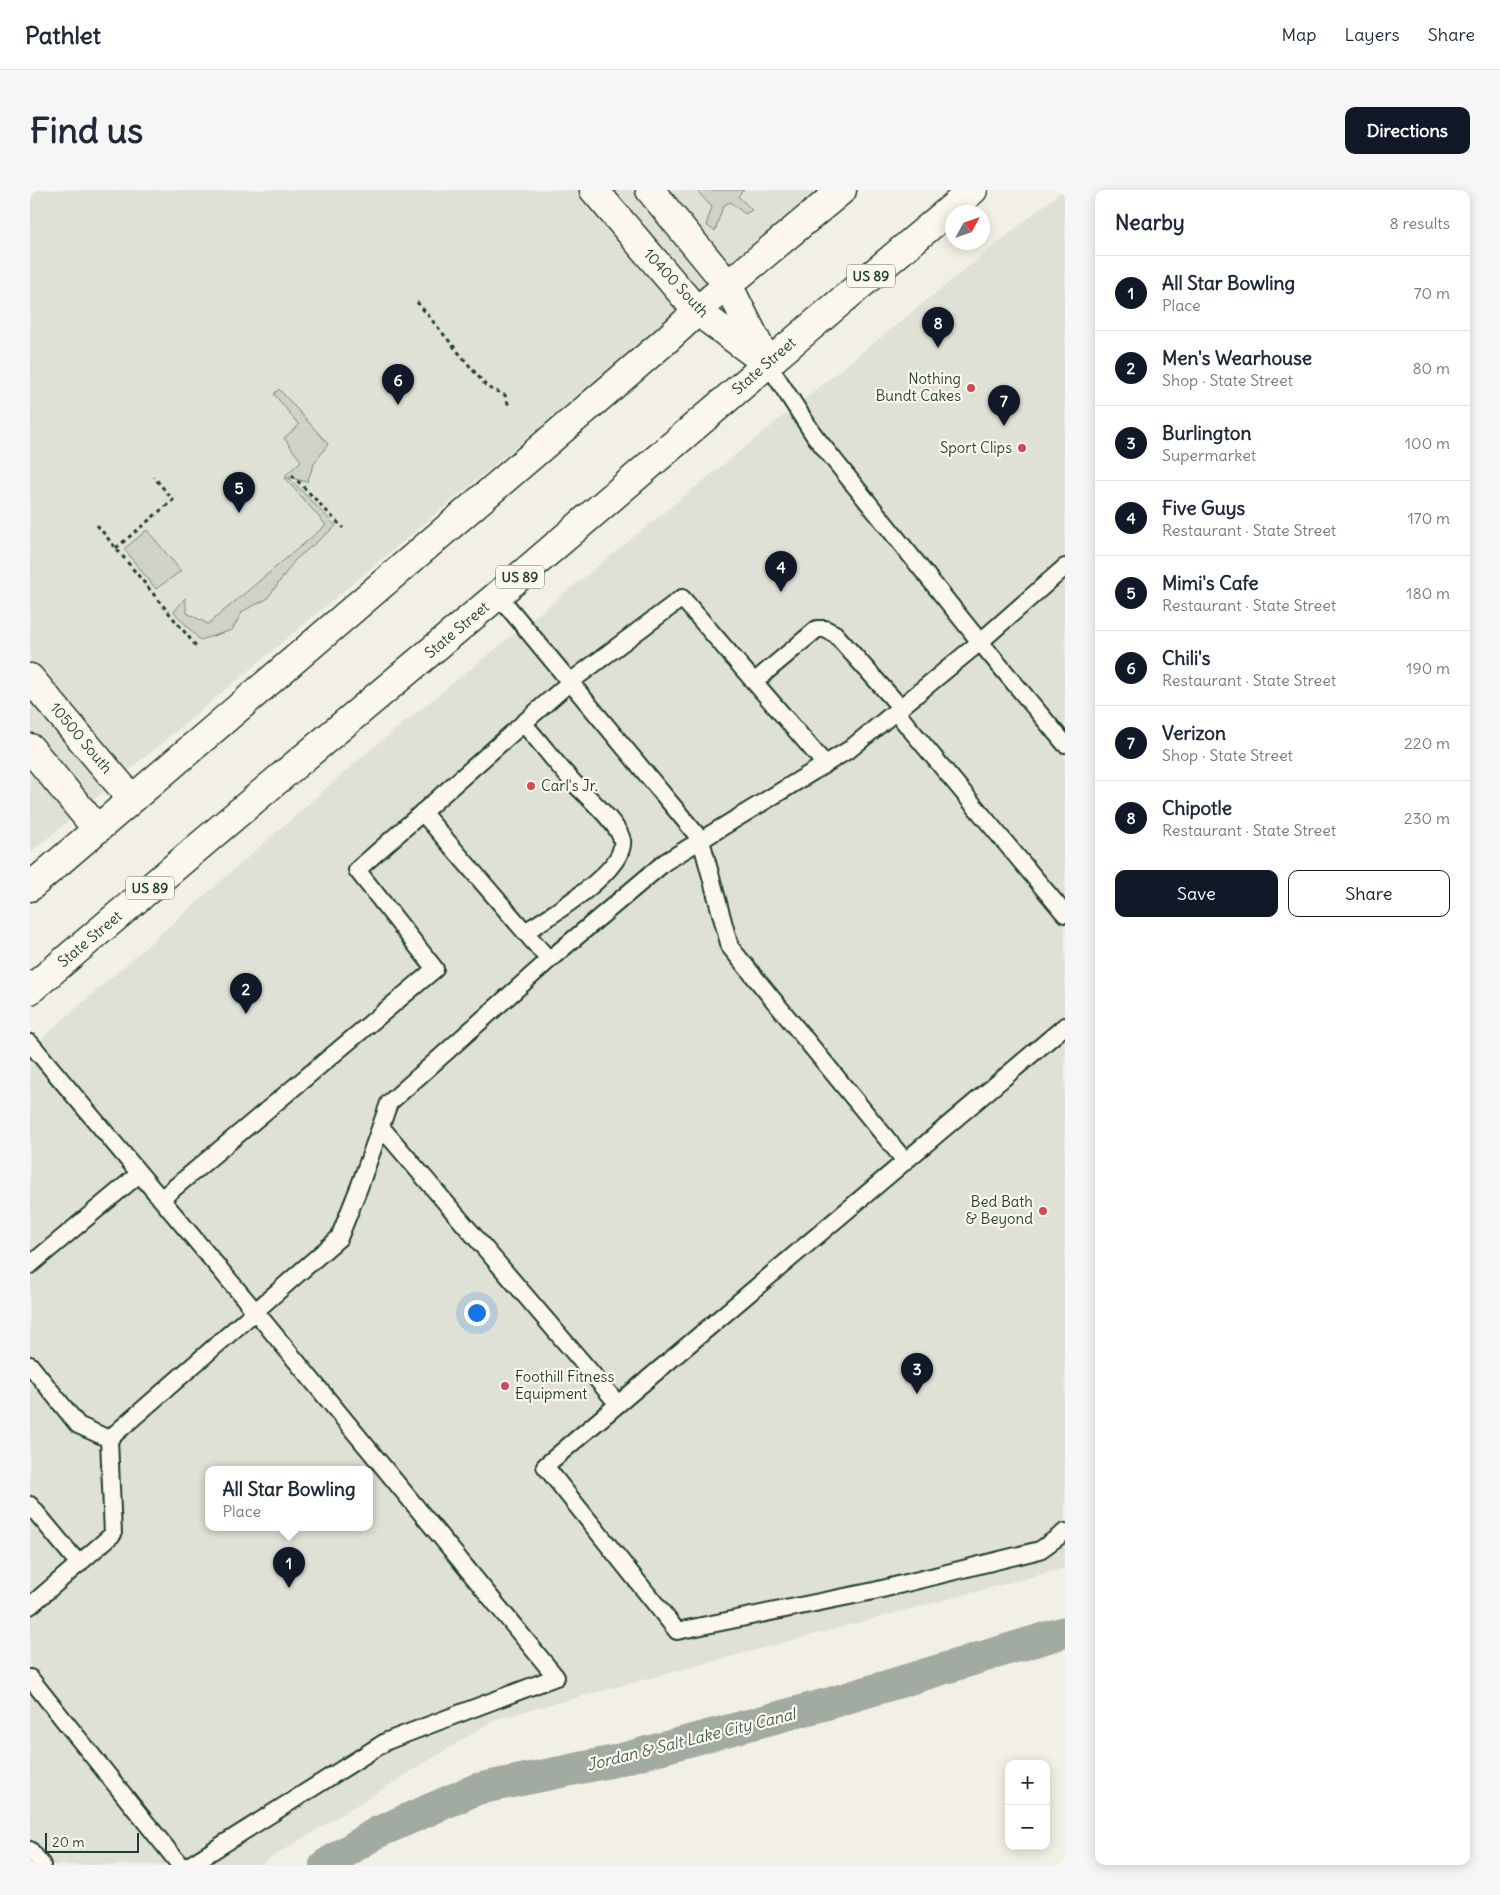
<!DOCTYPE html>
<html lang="en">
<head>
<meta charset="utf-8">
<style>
	body { margin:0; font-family:Delius,sans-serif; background:#f6f6f7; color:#1f2937 }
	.controls { position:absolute; right:15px; bottom:15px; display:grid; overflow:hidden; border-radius:10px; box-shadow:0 2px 12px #0003 }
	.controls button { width:45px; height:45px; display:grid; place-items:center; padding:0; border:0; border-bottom:1px solid #e0e1e3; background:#fff; color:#1f2937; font:25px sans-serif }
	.compass { position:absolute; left:915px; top:15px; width:45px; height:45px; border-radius:50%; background:#fff; box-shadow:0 2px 12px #0003; rotate:50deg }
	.scale { position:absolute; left:15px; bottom:12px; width:94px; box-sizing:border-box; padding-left:5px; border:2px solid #1f3d34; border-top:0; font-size:14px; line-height:18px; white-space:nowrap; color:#1f3d34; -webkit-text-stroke:4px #fbf7ec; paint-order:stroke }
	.you { position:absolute; left:446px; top:1122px; width:18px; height:18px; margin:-12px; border:4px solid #fff; border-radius:50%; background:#1a73e8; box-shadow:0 0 0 8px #1a73e833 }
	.badge { display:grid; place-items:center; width:32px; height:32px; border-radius:50%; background:#111827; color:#fff; font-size:16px; font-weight:700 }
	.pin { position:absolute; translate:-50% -41px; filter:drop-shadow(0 1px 2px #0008) }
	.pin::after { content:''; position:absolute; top:26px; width:18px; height:15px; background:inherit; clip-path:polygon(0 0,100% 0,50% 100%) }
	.popup { position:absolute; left:175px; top:1276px; width:168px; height:65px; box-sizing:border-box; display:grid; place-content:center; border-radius:10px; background:#fff; filter:drop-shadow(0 1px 4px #0005); font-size:16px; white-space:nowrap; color:#747a83 }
	.popup b { font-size:19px; color:#1f2937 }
	.popup::after { content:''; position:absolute; left:50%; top:100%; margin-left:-10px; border:10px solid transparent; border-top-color:#fff }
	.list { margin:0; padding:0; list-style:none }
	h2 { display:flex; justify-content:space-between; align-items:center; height:65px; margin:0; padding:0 20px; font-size:21px }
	h2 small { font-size:16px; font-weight:400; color:#747a83 }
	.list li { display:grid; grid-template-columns:32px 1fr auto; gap:15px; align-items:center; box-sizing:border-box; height:75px; padding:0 20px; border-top:1px solid #e0e1e3 }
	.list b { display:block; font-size:19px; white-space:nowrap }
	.list p { margin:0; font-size:16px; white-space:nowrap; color:#747a83 }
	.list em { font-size:16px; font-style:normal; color:#747a83 }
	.actions { display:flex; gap:10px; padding:15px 20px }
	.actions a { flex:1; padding:11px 0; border:1px solid #111827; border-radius:10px; text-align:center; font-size:18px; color:#111827 }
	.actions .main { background:#111827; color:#fff }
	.map { position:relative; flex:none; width:1035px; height:1675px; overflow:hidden; border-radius:10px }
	header { display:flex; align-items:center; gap:30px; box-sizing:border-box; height:70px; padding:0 25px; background:#fff; border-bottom:1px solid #e0e1e3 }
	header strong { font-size:24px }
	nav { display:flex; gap:28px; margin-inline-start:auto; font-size:18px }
	.intro { display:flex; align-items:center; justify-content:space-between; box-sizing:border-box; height:120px; padding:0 30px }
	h1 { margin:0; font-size:35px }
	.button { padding:12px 22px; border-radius:10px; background:#111827; color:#fff; font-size:18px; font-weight:700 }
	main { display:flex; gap:30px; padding:0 30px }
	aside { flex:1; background:#fff; border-radius:10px; box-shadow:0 2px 12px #0003 }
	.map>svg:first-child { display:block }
</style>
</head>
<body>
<header>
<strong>Pathlet</strong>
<nav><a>Map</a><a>Layers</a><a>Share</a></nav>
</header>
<div class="intro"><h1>Find us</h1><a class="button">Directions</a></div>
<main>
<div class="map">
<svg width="1035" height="1675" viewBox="0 0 1035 1675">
	<rect width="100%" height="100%" fill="#f2f0e5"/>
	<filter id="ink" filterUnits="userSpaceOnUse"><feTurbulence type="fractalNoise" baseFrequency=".02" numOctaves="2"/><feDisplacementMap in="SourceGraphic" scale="10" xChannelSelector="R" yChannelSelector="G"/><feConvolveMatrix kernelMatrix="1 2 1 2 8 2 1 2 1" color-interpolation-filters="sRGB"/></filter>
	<g filter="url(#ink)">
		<path fill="#e0e1d6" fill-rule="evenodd" d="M0,0H794L0,663Z
			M1033,0H1035V1378L466,1529L230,1675H0V859L334,565ZM179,1279H339V1337H179Z"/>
		<path fill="#cfd2c8" stroke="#77887e" d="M666,0H714L708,6L722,20L715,24L700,12L693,16L685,41L676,35L682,17Z
			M249,199L298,254L284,274L277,292L255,286L271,271L254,248L269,235L244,204Z
			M255,288H259L306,336L265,370L237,409L213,421L202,440L170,450L144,422L155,408L157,423L178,434L296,335Z
			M117,340L151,381L126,399L94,359Z"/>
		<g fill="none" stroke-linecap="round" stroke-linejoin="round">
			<path stroke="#a2aba1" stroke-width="32" d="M295,1675L346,1643L447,1599L580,1572L797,1514L1035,1442"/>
			<g stroke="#1f3d34" stroke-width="20">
				<path id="lane" d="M738,174L784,245L950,452L1035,377
					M468,405L671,650L700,757L875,971
					M724,492L787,439H795L805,444L871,518
					M866,522L1035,724
					M493,533C511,553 527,575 545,594C557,607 588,633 592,650C597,680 517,728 495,742
					M392,622L519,770
					M1035,836L515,1276L647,1441L844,1401L1010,1360L1035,1342
					M0,853L225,1121L526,1487L357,1551L160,1675
					M351,937L588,1214
					M131,1009L405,779L327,680L540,492L652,408L795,574
					M0,1075L109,984
					M0,1175L48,1235L79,1249
					M0,1315L49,1374
					M0,1416L83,1344L79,1249L309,1048L330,995L359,913L519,770L635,672L820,559L950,452L1035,554
					M0,1488L150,1675
					M0,1660L12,1675"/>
			</g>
			<g stroke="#1f3d34" stroke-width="31">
				<path id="street" d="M564,0L667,121L738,174
					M620,0L698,95L735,168
					M0,488L102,609
					M0,558L67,639"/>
			</g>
			<g stroke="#1f3d34" stroke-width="31">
				<path id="primary" d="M0,697L634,152L682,108L812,0
					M0,800L239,597L468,405L777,140L943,0"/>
			</g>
			<path stroke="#1f3d34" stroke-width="3" stroke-dasharray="4 4" stroke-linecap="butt" d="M387,112L457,197L475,205L479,216
				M262,285L313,338
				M67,335L166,456
				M86,358L143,310L124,287"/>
			<use href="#lane" stroke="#fbf7ec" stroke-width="16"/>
			<use href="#street" stroke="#fbf7ec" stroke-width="28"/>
			<use href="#primary" stroke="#fbf7ec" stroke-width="28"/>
		</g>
	</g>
	<g fill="#d1495b" stroke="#fbf7ec" stroke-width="2">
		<circle cx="941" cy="198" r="5"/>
		<circle cx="992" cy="258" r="5"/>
		<circle cx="501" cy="596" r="5"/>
		<circle cx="1013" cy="1021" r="5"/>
		<circle cx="475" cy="1196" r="5"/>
	</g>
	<g text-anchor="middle" stroke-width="4.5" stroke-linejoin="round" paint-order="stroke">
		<g fill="#fbf7ec" stroke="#61756b" stroke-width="1">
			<rect x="817" y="74.5" width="48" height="23" rx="4"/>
			<rect x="466" y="375.5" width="48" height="23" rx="4"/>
			<rect x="96" y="686.5" width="48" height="23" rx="4"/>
		</g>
		<g font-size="14" font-weight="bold" fill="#1f3d34">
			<text x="841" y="91">US 89</text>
			<text x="490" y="392">US 89</text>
			<text x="120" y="703">US 89</text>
		</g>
		<g font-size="15" fill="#1f3d34" stroke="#fbf7ec">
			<text transform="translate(646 93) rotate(47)" y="5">10400 South</text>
			<text transform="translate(734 176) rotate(-41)" y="5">State Street</text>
			<text transform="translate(427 440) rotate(-40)" y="5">State Street</text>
			<text transform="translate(51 548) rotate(50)" y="5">10500 South</text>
			<text transform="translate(60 749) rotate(-40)" y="5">State Street</text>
		</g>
		<g font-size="15" fill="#1f3d34" stroke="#fbf7ec" text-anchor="end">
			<text x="931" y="194">Nothing<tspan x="931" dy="17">Bundt Cakes</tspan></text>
			<text x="982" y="263">Sport Clips</text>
			<text x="511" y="601" text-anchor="start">Carl's Jr.</text>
			<text x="1003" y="1017">Bed Bath<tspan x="1003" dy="17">&amp; Beyond</tspan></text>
			<text x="485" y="1192" text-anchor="start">Foothill Fitness<tspan x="485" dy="17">Equipment</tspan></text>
		</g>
		<g font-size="16" font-style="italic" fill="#465e55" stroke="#fbf7ec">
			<text transform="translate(661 1549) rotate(-14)" y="6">Jordan &amp; Salt Lake City Canal</text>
		</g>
	</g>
</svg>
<div class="controls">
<button>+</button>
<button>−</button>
</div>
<svg class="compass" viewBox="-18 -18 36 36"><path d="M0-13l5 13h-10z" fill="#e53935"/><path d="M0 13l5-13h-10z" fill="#747a83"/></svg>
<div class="scale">20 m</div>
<div class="you"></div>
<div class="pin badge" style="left:259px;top:1398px">1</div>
<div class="popup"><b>All Star Bowling</b>Place</div>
<div class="pin badge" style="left:216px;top:824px">2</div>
<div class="pin badge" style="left:887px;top:1204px">3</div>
<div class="pin badge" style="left:751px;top:402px">4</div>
<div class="pin badge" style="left:209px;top:323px">5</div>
<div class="pin badge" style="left:368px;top:215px">6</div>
<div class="pin badge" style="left:974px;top:236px">7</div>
<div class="pin badge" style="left:908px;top:158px">8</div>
</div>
<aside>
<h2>Nearby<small>8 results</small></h2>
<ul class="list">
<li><span class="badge">1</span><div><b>All Star Bowling</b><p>Place</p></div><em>70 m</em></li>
<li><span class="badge">2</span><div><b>Men's Wearhouse</b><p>Shop · State Street</p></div><em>80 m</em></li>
<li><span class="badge">3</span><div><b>Burlington</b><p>Supermarket</p></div><em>100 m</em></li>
<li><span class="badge">4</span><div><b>Five Guys</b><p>Restaurant · State Street</p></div><em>170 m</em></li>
<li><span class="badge">5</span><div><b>Mimi's Cafe</b><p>Restaurant · State Street</p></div><em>180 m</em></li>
<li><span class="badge">6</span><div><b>Chili's</b><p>Restaurant · State Street</p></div><em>190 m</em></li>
<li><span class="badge">7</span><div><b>Verizon</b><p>Shop · State Street</p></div><em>220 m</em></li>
<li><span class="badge">8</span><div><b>Chipotle</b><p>Restaurant · State Street</p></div><em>230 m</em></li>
</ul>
<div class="actions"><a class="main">Save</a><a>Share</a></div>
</aside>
</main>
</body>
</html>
